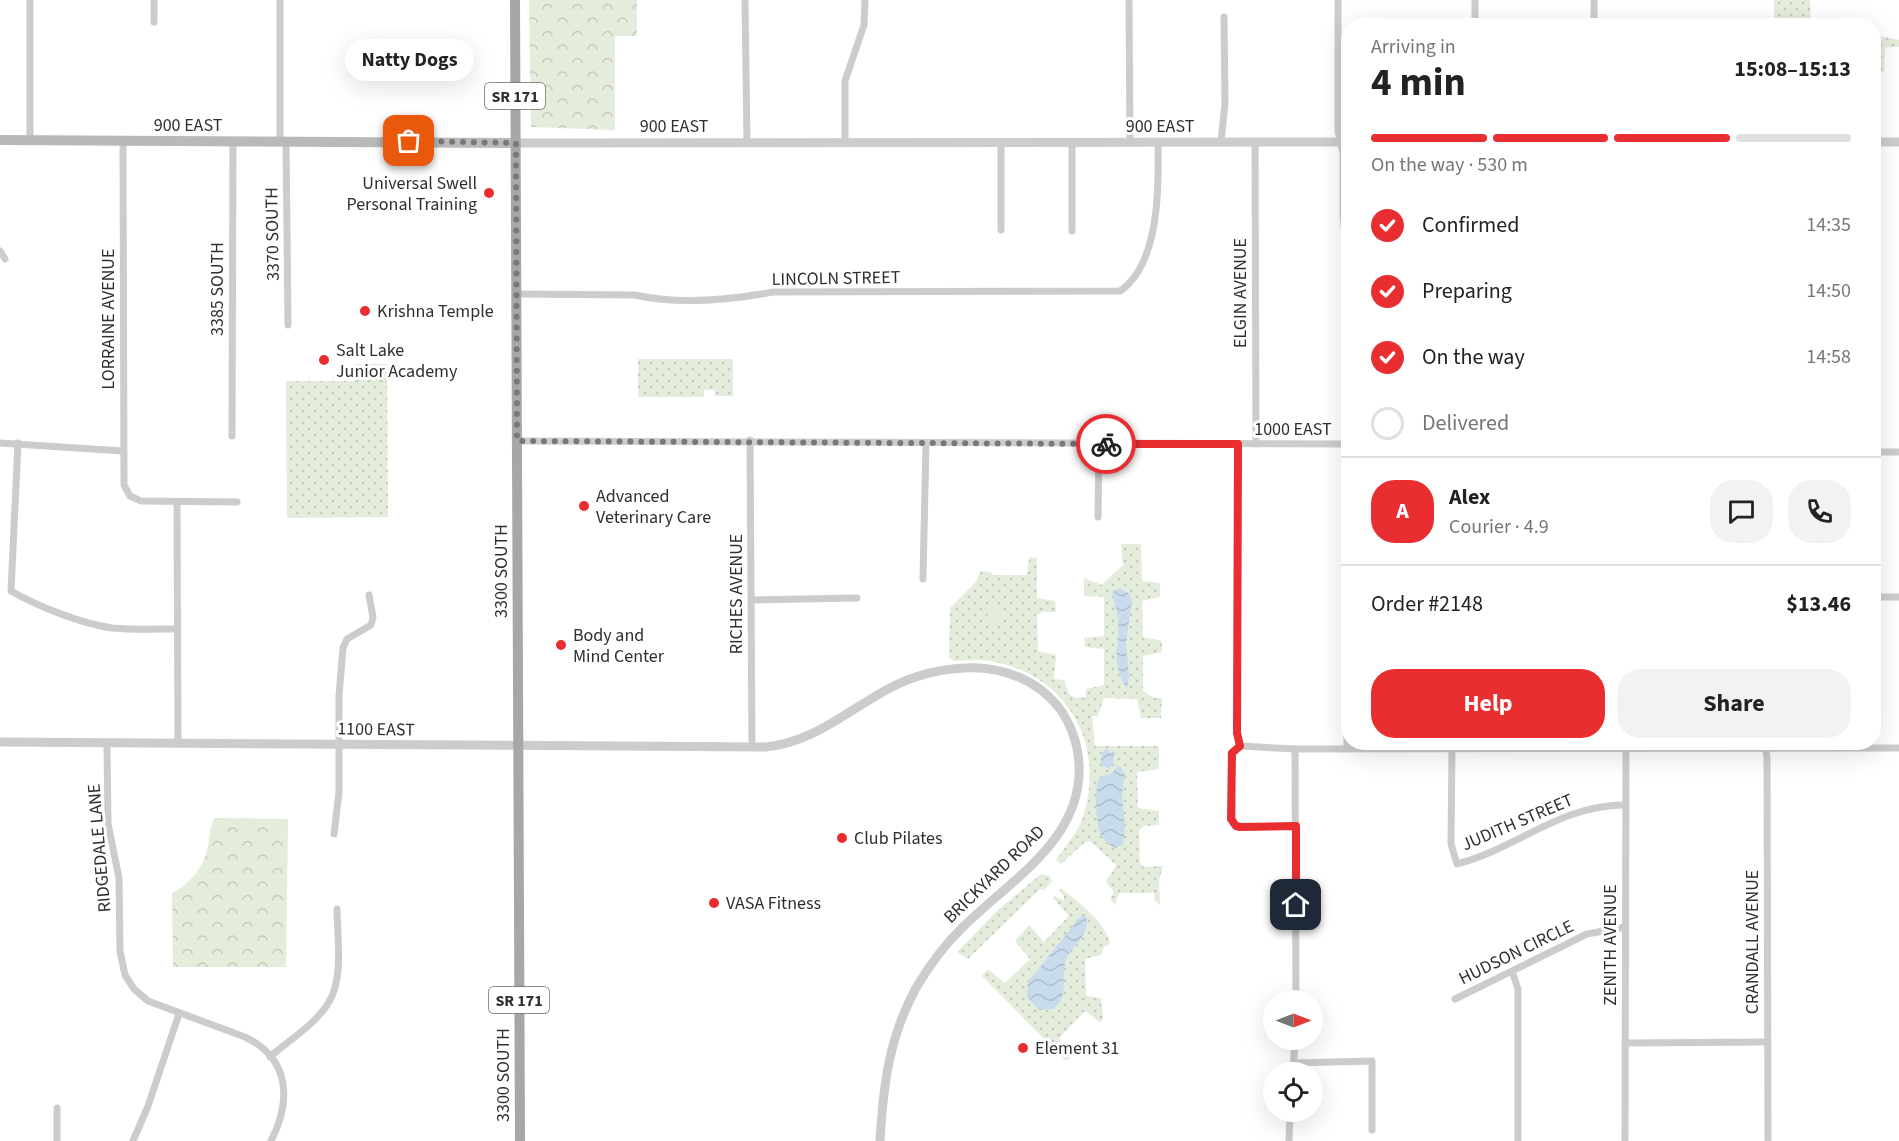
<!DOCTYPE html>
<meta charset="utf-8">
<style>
body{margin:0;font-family:"Source Sans 3",sans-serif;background:#f2f2f2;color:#222;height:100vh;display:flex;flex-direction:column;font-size:22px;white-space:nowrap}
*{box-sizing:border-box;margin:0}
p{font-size:20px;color:#767676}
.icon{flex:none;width:33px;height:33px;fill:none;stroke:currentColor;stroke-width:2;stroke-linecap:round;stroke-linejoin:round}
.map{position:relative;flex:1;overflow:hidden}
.drawer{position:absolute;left:1341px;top:18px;width:540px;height:732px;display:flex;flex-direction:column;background:#fff;border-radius:24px;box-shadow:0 6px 24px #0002}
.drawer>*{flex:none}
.needle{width:39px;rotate:90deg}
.tools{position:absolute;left:1263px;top:990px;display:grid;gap:12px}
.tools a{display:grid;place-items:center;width:60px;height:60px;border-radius:50%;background:#fff;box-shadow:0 6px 24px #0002;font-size:30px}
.pin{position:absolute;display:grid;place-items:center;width:51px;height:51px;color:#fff;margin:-26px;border-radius:12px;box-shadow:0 3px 9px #0006}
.courier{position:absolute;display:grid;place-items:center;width:60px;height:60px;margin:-30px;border:4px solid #e92e31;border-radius:50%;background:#fff;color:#222;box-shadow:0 2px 8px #0007}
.bubble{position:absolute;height:42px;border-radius:21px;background:#fff;box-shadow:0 6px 24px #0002;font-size:20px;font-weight:700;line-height:42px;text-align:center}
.head em{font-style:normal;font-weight:700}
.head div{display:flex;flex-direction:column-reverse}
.head{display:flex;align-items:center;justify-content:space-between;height:102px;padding:0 30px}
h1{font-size:39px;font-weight:700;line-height:45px}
.bar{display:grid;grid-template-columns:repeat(4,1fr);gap:9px 6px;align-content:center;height:72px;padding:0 30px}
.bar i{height:8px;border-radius:4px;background:#e0e0e0}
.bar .on{background:#e92e31}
.bar p{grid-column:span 4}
.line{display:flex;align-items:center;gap:15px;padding:0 30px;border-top:2px solid #e0e0e0}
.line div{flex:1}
.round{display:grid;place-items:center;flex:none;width:63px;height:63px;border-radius:24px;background:#f2f2f2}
ol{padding:0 30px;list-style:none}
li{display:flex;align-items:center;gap:18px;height:66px}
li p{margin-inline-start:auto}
li .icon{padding:6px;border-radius:50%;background:#e92e31;color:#fff;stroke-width:4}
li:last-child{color:#767676}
li i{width:33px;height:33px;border:3px solid #e0e0e0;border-radius:50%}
.action{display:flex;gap:12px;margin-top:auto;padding:12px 30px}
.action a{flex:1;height:69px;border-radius:24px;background:#e92e31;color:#fff;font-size:24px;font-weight:700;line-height:69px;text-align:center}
.action a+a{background:#f2f2f2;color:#222}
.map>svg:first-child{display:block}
</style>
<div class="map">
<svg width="1899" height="1141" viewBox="0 0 1899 1141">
<defs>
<pattern id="grass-dots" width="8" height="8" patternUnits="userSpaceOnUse" patternTransform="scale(1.5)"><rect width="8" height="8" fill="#e4ecdc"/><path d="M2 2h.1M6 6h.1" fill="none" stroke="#c4cbbd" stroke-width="1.8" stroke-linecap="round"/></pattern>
<pattern id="park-crowns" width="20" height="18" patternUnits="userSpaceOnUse" patternTransform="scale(1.5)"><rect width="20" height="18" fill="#e4ecdc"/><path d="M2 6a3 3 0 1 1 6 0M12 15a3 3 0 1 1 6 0" fill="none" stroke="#c4cbbd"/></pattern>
<pattern id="water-waves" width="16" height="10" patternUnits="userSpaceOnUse" patternTransform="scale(1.5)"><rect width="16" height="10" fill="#c8dced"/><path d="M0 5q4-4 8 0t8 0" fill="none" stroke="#acbdcc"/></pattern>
</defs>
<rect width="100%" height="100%" fill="#fff"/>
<g fill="url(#grass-dots)">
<path d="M1774 0H1810L1811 25H1774Z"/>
<path d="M1874 35 1899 40V47H1885L1884 72H1874Z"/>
<path d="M638 359H733V396H715V390H704V397H638Z"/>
<path d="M354 364H387L388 517 287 518 286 381H354Z"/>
<path d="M1121 544H1141L1142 581 1160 583V597L1142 601 1143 637 1162 641V652L1143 656V691L1154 698H1162L1161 718H1141L1137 699 1104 698 1098 716H1092L1095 746H1159V769L1137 772 1138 808 1159 811V825L1144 826 1139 830 1140 864 1144 867 1163 866 1159 880 1160 905 1155 901 1154 893H1119L1115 905 1110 899 1114 892 1106 882 1116 865 1090 841 1084 843 1061 864 1056 860C1065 847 1078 832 1083 817 1106 746 1069 677 995 662 982 659 967 660 954 661L949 657 950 608 975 583 981 571 991 572 993 575H1027L1029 557 1037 558V598L1055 601 1056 612H1043L1037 615 1038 651 1056 655 1054 679 1064 680 1069 694 1075 698 1086 697V689L1104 685V649L1085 647 1084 638 1104 636V597L1084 596V578L1102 585 1123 565Z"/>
<path d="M1041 874 1050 876 1052 881 1044 890 1040 889 968 959 957 952 997 911Z"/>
<path d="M1061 888C1078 903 1106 921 1110 944L1104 947 1101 955 1085 959 1086 996 1101 998 1103 1019 1100 1022 1085 1011 1059 1038 1071 1056 1066 1061 982 976 988 969 1005 983 1030 959 1015 941 1029 925 1044 942 1069 916 1053 898 1055 896 1064 901V896L1059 890Z"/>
</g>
<g fill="url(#park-crowns)">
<path d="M529 0H637V36H615V130L531 127Z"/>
<path d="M986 608H1000V625H987Z"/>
<path d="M214 818 288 819 286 967H173L172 893C189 885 205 866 208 846 210 835 210 828 214 818Z"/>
</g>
<g fill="url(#water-waves)">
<path d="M1120 588 1130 594 1132 601 1126 643 1129 676 1127 688C1110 667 1120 643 1118 619 1118 610 1113 601 1112 592Z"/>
<path d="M1106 749 1114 754 1113 765 1108 769 1101 764V754Z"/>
<path d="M1117 766H1120L1125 774 1122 794 1125 829 1123 844 1116 848C1109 845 1105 842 1101 835 1096 825 1093 786 1100 777L1112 773Z"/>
<path d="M1085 915C1093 931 1075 943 1068 956 1058 973 1072 997 1053 1009L1039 1010 1027 997 1028 982 1079 918Z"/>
</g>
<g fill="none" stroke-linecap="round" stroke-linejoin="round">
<g stroke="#ccc" stroke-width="7">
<path d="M154 0V22"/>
<path d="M745 0 747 142"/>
<path d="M1129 0 1130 142"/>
<path d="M1338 0V131L1343 153V215L1348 265"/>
<path d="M1475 0V26"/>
<path d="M1594 26V0"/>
<path d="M30 140V0"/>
<path d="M123 141 124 485 130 496 141 501 237 502"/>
<path d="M280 141V0"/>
<path d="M286 141 288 325"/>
<path d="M845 142V81L864 25 865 0"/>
<path d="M1001 142V230"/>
<path d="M1072 142V231"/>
<path d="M1221 142 1225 103 1224 17"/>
<path d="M1255 142 1256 444"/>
<path d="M0 251 5 259"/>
<path d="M516 294 635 295C679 305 730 300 773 292L1120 291C1160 264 1159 185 1158 142"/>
<path d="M232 436 233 141"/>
<path d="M750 440 752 747"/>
<path d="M517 441 1348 444"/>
<path d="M0 443 123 451"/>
<path d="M18 443 11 591C37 606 82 624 112 628 133 630 156 629 177 629"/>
<path d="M1238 444 1237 733 1240 746"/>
<path d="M1346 444 1347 749"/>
<path d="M1874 452H1899"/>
<path d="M177 502 178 744"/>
<path d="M1098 517 1099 444"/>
<path d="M923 579 926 443"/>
<path d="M1874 597H1899"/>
<path d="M752 600 857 598"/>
<path d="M1765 742 1767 758 1768 1141"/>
<path d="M107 745 108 824 119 878 120 951 125 975 134 989 148 1001 245 1037C291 1059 291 1102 271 1141"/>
<path d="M1240 746 1295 749 1899 748"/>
<path d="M1240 746 1231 753 1233 824 1240 827 1296 826"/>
<path d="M1452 748 1451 844 1457 864C1518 848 1559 805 1625 805"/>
<path d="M1295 749 1296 1000"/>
<path d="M334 834 339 792V695L343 648 347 639 371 625 373 617 369 595"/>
<path d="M1512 971 1518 989V1141"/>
<path d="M1455 999 1587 934 1625 927"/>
<path d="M1625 1043 1768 1042"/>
<path d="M270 1057C289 1040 316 1024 329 1002 344 977 337 937 337 909"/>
<path d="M1294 1063 1372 1061V1130"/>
<path d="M1293 1072 1295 1040"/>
<path d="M57 1108V1141"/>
<path d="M133 1141 148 1106 179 1014"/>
<path d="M1289 1141 1290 1112"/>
<path d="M1625 1141 1626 748"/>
</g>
<g stroke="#ccc" stroke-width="9">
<path d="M1874 142H1899"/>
<path d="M516 143 1348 142"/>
<path d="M0 742 765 747C813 743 848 710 890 688 913 676 939 669 964 668 1001 666 1037 679 1060 709 1071 725 1078 745 1079 764 1083 840 1010 880 963 927 944 945 929 966 916 988 889 1037 883 1087 880 1141"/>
</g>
<path stroke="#b9b9b9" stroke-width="10" d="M0 140 516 143"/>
<path stroke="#a7a7a7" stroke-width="10" d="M515 0 520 1141"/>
</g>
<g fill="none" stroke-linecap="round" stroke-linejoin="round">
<path stroke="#787878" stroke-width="6" stroke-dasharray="0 10.8" d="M409 141 516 143 517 441 1106 444"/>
<path stroke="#e92e31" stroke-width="8" d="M1106 444H1238L1237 733 1240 746 1232 753 1231 819 1236 826 1240 827 1296 826V905"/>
</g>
<g fill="#e92e31" stroke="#fff" stroke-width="2">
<circle cx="489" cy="193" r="6"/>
<circle cx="365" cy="311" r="6"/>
<circle cx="324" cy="360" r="6"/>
<circle cx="584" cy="506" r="6"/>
<circle cx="561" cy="645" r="6"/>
<circle cx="842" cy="838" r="6"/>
<circle cx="714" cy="903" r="6"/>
<circle cx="1023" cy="1048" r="6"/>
</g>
<g text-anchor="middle" stroke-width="6" stroke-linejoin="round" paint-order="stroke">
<g fill="#fff" stroke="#6d6d6d" stroke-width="1.5">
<rect x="485" y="83" width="60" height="26" rx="4.5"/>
<rect x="489" y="987" width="60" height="26" rx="4.5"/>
</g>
<g font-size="16" font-weight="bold" fill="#2f2f2f">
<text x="515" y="102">SR 171</text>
<text x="519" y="1006">SR 171</text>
</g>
<g font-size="18" fill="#2f2f2f" stroke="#fff">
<text x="188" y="131">900 EAST</text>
<text x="674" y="132">900 EAST</text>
<text x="1160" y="132">900 EAST</text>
<text transform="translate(272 234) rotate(-91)" y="6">3370 SOUTH</text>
<text transform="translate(836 278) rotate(-1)" y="6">LINCOLN STREET</text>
<text transform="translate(217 289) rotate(-90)" y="6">3385 SOUTH</text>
<text transform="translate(1240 293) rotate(-90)" y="6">ELGIN AVENUE</text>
<text transform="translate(108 319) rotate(-90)" y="6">LORRAINE AVENUE</text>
<text x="1293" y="435">1000 EAST</text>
<text transform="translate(501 571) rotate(-90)" y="6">3300 SOUTH</text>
<text transform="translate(736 594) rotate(-90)" y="6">RICHES AVENUE</text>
<text transform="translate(376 729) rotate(1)" y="6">1100 EAST</text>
<text transform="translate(1517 822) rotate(-23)" y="6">JUDITH STREET</text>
<text transform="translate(99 848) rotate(-95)" y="6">RIDGEDALE LANE</text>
<text transform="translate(994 874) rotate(-44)" y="6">BRICKYARD ROAD</text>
<text transform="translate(1752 942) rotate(-90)" y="6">CRANDALL AVENUE</text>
<text transform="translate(1610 945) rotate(-90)" y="6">ZENITH AVENUE</text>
<text transform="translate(1516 952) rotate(-26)" y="6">HUDSON CIRCLE</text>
<text transform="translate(503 1075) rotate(-90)" y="6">3300 SOUTH</text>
</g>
<g font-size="18" fill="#2f2f2f" stroke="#fff" text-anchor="start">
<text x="477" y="189" text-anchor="end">Universal Swell<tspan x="477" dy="21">Personal Training</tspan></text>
<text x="377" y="317">Krishna Temple</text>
<text x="336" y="356">Salt Lake<tspan x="336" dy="21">Junior Academy</tspan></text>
<text x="596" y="502">Advanced<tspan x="596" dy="21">Veterinary Care</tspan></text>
<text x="573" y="641">Body and<tspan x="573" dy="21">Mind Center</tspan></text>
<text x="854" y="844">Club Pilates</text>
<text x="726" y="909">VASA Fitness</text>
<text x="1035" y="1054">Element 31</text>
</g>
</g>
</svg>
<div class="tools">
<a><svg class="needle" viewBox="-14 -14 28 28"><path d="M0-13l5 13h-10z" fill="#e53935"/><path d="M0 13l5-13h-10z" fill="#767676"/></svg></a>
<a><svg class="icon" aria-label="locate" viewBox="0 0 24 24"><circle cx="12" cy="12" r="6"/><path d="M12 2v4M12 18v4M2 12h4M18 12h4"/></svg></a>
</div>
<div class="pin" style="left:409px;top:141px;background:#ea580c"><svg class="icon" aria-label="bag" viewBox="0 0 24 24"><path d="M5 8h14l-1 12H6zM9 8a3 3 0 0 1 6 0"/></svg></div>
<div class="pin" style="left:1296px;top:905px;background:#1f2937"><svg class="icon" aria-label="home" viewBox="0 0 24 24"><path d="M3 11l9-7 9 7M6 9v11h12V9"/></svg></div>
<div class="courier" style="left:1106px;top:444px"><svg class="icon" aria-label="bike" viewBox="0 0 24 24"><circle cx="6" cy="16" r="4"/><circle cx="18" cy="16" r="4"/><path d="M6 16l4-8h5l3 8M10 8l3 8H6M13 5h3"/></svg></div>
<div class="bubble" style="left:345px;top:39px;width:129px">Natty Dogs</div>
<section class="drawer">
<div class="head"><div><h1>4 min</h1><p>Arriving in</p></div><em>15:08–15:13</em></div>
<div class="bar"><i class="on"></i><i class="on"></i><i class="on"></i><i></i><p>On the way · 530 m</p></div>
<ol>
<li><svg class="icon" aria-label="check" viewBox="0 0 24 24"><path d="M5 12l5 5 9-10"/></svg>Confirmed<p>14:35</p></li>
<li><svg class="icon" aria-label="check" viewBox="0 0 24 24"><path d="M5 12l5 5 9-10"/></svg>Preparing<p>14:50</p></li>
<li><svg class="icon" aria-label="check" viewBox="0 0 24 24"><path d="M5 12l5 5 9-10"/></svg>On the way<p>14:58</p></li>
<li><i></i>Delivered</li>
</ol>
<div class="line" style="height:108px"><b class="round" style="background:#e92e31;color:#fff">A</b><div><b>Alex</b><p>Courier · 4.9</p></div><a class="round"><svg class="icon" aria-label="chat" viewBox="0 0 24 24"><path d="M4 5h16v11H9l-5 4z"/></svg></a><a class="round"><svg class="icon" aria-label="phone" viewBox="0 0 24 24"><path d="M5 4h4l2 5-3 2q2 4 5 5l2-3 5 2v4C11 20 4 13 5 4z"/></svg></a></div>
<div class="line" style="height:78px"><div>Order #2148</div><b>$13.46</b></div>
<div class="action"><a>Help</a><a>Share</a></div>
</section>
</div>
